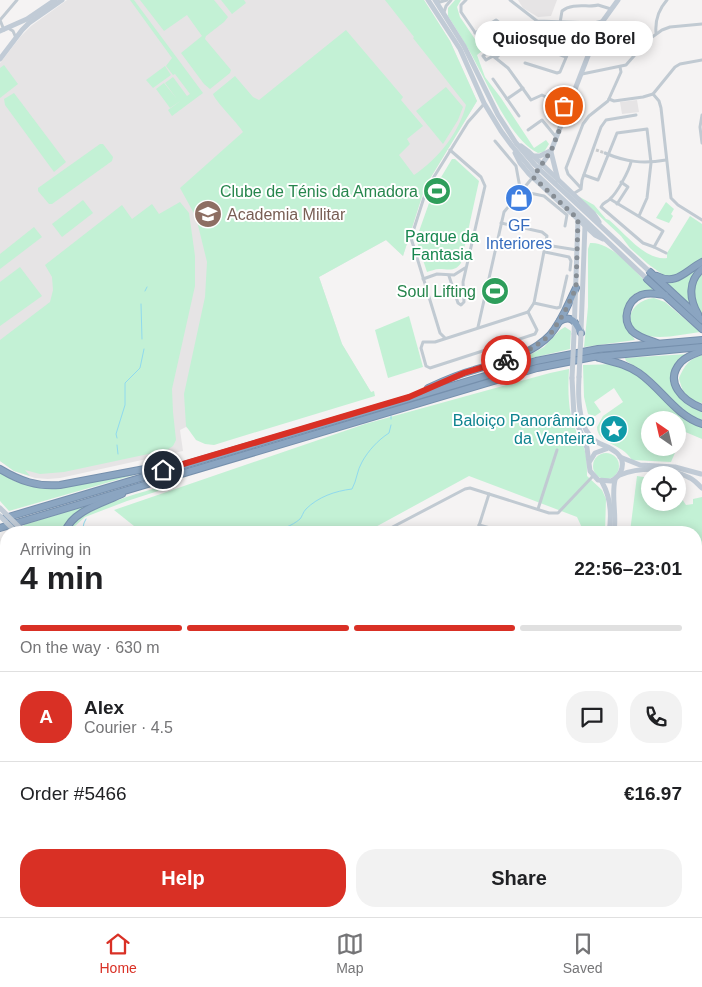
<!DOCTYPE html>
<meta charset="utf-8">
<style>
body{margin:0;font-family:Helvetica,sans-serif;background:#f2f2f2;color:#202124;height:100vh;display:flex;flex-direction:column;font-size:19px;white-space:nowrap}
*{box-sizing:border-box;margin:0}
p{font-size:16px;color:#757577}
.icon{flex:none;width:28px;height:28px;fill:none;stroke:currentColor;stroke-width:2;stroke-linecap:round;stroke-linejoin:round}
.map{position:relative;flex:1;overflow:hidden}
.drawer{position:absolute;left:0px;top:526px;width:702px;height:391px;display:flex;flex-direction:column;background:#fff;border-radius:20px 20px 0 0;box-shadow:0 2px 12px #0003}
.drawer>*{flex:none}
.needle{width:32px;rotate:326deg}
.fabs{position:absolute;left:641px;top:411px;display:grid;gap:10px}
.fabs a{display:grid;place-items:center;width:45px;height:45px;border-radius:50%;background:#fff;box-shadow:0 2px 12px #0003;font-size:25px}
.pin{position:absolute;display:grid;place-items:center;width:42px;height:42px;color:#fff;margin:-21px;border:2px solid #fff;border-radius:50%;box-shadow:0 1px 5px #0007}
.courier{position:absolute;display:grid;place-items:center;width:50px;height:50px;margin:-25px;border:4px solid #d93025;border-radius:50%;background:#fff;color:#222;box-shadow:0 1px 6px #0007}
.bubble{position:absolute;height:35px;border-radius:18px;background:#fff;box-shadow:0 2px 12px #0003;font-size:16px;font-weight:700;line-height:35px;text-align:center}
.overview em{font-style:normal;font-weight:700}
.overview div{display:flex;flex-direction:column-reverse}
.overview{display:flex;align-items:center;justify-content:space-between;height:85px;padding:0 20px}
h1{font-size:32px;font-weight:700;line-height:38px}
.bar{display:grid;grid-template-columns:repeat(4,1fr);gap:8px 5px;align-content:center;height:60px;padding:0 20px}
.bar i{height:6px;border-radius:4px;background:#e0e0e0}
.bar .current{background:#d93025}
.bar p{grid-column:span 4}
.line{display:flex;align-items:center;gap:12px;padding:0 20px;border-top:1px solid #e0e0e0}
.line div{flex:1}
.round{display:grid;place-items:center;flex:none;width:52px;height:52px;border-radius:20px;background:#f2f2f2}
.primary-button{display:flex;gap:10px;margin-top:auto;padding:10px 20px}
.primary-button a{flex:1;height:58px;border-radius:20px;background:#d93025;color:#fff;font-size:20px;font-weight:700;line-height:58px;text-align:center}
.primary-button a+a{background:#f2f2f2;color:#202124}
.dock{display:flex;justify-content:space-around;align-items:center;height:70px;border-top:1px solid #e0e0e0;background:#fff;font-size:14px;color:#757577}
.dock a{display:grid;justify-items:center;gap:2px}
.dock .current{color:#d93025}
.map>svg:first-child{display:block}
</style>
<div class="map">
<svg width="702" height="917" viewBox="0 0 702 917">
<rect width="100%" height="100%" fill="#f5f3f3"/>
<g fill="#e6e4e5">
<path d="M67 0H424L450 41 477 101 425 187 403 256 386 240 319 277 342 344 371 392 193 432 186 427 180 430 183 451 60 478 48 479 35 478 14 471 0 461V63L21 36 31 26Z"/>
<path d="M518 0H557L551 16 538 17 523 8Z"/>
<path d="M637 100 639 112 622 114 620 102Z"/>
</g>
<path fill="#fce8e6" d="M122 911H289L283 917H126Z"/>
<g fill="#c3f1d5">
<path d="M130 0H134L203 93 172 116 168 110 182 100 170 108 156 89 164 83 177 99 165 83 173 77 187 96 190 94 175 74 173 75 166 66 172 58Z"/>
<path d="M140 0H214L228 17 224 22 206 36 205 39 231 70 230 73 210 89 204 84 181 53 202 36 187 15 164 31Z"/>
<path d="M221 0H244L246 3 232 14Z"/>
<path d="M385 0H424L450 41 477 101 425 187 403 256 386 240 319 277 342 344 371 392 374 391 375 396 230 440 214 445 205 444 196 440 186 426 184 394 205 297 207 262 196 217 180 188 243 132C237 122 215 101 213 94L235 76 253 97 259 100 346 30 403 97 401 100 423 126 407 139 410 144 399 155 414 175C438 159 459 133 466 105L413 38 414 37Z"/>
<path d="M455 0H461L457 7 460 17 481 48 482 51 477 55 485 77 501 98 534 148 546 140 549 144 544 152 538 153C513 142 492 93 479 69 470 51 459 33 448 16V8Z"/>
<path d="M4 65 18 84 0 98V68Z"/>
<path d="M165 66 171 75 153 88 146 80Z"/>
<path d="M446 87 463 107 458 120 443 144 416 111Z"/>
<path d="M14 93 66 162 54 172 5 105 4 99Z"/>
<path d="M100 144H103L113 157 112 161 52 204H49L38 191V188Z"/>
<path d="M452 159H455L479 181 461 263C455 272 449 269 439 269 435 269 431 271 427 272L417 242V237L434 189Z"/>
<path d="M578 196 594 205 606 219 609 220C625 233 645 261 667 258V253L690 216 702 224V259L677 274 666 277 648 264 630 248 621 236Z"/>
<path d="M83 200 93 213 62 237 52 224Z"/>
<path d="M180 202 189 213 195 256V286L172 389 173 412 176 440 173 446 167 450 64 472 40 474 25 470 30 476 14 471 0 461V340L50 302 53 290 52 277 45 265 122 205 132 219 152 204 159 214Z"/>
<path d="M666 202 674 209 671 214 673 216 669 223 656 218Z"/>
<path d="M34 227 42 237 0 269V254Z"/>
<path d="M590 243C612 241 636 273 652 288L653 291C647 291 641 291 636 293 626 299 621 315 626 326 628 331 632 335 635 340L584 347 588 307V249Z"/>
<path d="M20 267 42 296 0 326V282Z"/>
<path d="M695 271 696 272 688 286 689 305 667 283 685 277Z"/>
<path d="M702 274V314C693 302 690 285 702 274Z"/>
<path d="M654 298 665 302 700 332C684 334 665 339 649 336 621 331 626 301 654 298Z"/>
<path d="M409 316 423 367 388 378 375 330Z"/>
<path d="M565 327 571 331 570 349 519 361 544 347 560 330Z"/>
<path d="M688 354 672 374C679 396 680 401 702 410V420C677 412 667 392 649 376 642 370 634 366 626 361L625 358Z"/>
<path d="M702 355V403C687 400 682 392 679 378 684 366 689 359 702 355Z"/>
<path d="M617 364C623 367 629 369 635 373 660 389 673 417 702 427V439L683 431 678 446V420H650V448H677L671 462 632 460C622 443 597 444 597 427L603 416 623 402 614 388 594 402 601 412 595 416 588 414 584 397 583 365Z"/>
<path d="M569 369C568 385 568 401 571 416 573 427 579 435 583 445 587 455 587 465 587 476L602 490 606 499 605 532H584L577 517 469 476 370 530 369 532H131L133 530 134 526 114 510 365 424 550 373Z"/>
<circle cx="606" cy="466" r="13"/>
<path d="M0 472 14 481 29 485 47 488 134 473V475L9 511 0 501Z"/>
<path d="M637 476 650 478V502H678V493L686 505 693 504V499L702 497V917H504L507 911H696V532H630Z"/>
<path d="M171 484 177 485 127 501 85 517 75 526 73 532H68C76 508 147 491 171 484Z"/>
<path d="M89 505 63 532H31L23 525Z"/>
<path d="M0 555 6 556V911H122L126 917H0Z"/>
<path d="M267 911H487L484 917H266L269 914Z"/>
</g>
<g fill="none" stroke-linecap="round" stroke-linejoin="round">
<g stroke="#90daee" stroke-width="1">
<path d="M145 291 147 287"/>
<path d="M141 304 142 339"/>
<path d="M391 416V419"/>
<path d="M117 438 116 434 125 405V383L140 368 144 349"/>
<path d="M117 445 118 454"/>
<path d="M82 532 84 523 86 519"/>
<path d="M271 532C280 530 292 526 300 519 302 517 303 512 306 509 318 497 335 491 352 489 357 480 357 470 362 462 368 451 378 440 389 433L391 425"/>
<path d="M0 599 6 595"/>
<path d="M0 687 6 683"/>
<path d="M0 744 6 742"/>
<path d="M0 774 6 772"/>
<path d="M0 805 6 803"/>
<path d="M0 837 6 835"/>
<path d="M0 866 6 864"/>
<path d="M120 911 123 917"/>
<path d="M51 917 64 911"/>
</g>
<path stroke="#caccce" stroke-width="3" stroke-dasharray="3 1.5" stroke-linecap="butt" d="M596 150 605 153"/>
<g stroke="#7690ad" stroke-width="8">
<g id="highway">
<path d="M650 272 702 320"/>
<path d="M657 276C676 286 685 271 702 262"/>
<path d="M647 279 702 329"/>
<path d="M698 314C689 299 688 281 702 269"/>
<path d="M560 321C572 314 576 323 581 333"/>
<path d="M657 343C649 340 638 337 632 331 621 319 628 300 641 295 649 292 657 294 665 295"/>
<path d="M702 351C694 354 687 356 681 362 663 382 683 401 702 408"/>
<path d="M599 358C614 362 626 364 639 373 662 389 675 415 702 424"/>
<path d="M428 388C443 381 459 374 474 370 501 361 530 356 550 335 562 321 568 304 576 288"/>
<path d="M0 469C20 481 37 487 60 485L150 468 166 466"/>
<path d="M5 518 536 361 598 349 702 340"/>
<path d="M0 528 537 368 593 357 702 347"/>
<path d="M65 532C72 511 103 503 122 494"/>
<path d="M0 551 6 552"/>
</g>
</g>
<g stroke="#c1cad2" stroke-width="3">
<path d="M436 0 440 2 447 0"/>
<path d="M466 0 461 5V12L483 44 513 47 537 21"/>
<path d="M510 0 537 21 594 23 602 21"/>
<path d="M444 12 446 6 451 0"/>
<path d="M551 22 552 40 554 43 595 36"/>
<path d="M560 23 562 11C573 2 589 8 598 5L611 9"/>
<path d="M8 28 13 31 16 38"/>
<path d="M4 30 0 20 17 0"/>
<path d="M475 33 496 20 511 32 521 38"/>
<path d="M656 33C655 21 658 10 667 0"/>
<path d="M540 47 566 57"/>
<path d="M493 56 486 60 483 56 488 52 508 68 531 100 542 95 568 108"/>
<path d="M496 58 508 46"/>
<path d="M525 63 557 73 560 72 568 53 573 48 590 47"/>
<path d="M582 74 626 65 648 40 662 30 670 27 702 24"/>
<path d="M493 79 519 116"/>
<path d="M653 94 659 101 661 108 671 198 678 205 702 220"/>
<path d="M507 99 523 88"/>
<path d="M609 99 614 101 643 97 653 94 675 67 680 64 702 60"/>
<path d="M702 115 700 127 702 143"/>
<path d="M528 130 542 120 556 137"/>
<path d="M495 141 516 166 520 188 525 192 544 196 567 215 565 226"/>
<path d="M605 153C626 162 643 164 666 160"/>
<path d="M584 175 598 180 617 133 647 129 651 163 647 198 639 216"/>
<path d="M580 187 568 174 566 168 583 124 589 116 608 101 621 72 620 67"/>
<path d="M573 194 581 189 582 180 601 127 606 120 636 115"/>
<path d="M610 199 663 231 654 247 643 243 601 207C603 202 606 203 610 199 617 193 629 171 631 162"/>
<path d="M617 204 628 187 621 182"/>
<path d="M501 223 542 232 547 236 534 303 528 312"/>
<path d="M546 245 577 250"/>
<path d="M654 247 666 253"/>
<path d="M545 252 569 257 571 261 570 270"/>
<path d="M449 276 458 303 461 305 464 302 463 282 485 186 481 177 450 150"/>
<path d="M423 279 437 274 454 275 465 268"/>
<path d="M534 303 557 308 560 307 567 276"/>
<path d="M528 312 537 330 535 334 430 368 426 366 421 348 423 342H435Z"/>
<path d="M478 327 504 212 533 177"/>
<path d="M445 338 440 333 411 238 427 188 468 122 484 104"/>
<path d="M538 509 557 450"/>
<path d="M479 525 505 532"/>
<path d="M383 532 465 489 470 488 549 513H558L593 476"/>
<path d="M477 532 489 494"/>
<path d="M696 696 702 693"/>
<path d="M696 718 702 733"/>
<path d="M698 826 702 831"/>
<path d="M696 827 702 822"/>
<path d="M619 911 623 917"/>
<path d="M591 917 594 911"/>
</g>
<g stroke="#c1cbd6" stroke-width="5">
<path d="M428 0 460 49 484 103 501 131 512 146 532 170 647 279"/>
<path d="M435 0 464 46 498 115 516 143 535 165 650 272"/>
<path d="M0 31 27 19 55 0"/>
<path d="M0 59 22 30 29 23 62 0"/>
<path d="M521 146 529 152 593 213 599 222"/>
<path d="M551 152 558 180"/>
<path d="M515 153 520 163 529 174 595 235 603 239"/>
<path d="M533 156H540L550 151"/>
<path d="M533 177 551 151 600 25 618 0"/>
<path d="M581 331 585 225"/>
<path d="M574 334 578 219"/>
<path d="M572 378 574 416 587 448 590 471 598 480 611 481C622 476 627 462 617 453 606 443 596 447 586 430 578 415 578 394 579 377"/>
<path d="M620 457 640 465 675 467 701 474"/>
<path d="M590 461 595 453 606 449"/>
<path d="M620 475C640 467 670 467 690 478 695 480 698 485 702 488"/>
<path d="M602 482C611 498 612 514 609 532"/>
<path d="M614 532C617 515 611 497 615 480"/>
<path d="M488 917 491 911"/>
<path d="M493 917 497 911"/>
</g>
<use href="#highway" stroke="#8ba5c1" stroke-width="6"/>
<g stroke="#c1cbd6" stroke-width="5">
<path d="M579 377 581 333"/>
<path d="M572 378 574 334"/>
<path d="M0 508 24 532"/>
<path d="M0 516 16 532"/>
</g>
</g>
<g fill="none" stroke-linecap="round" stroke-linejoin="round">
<path stroke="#868d94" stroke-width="5" stroke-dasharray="0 9" d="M506 360 522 354 543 341 552 332 564 313 576 288 578 219 533 177 551 151 568 108 564 106"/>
<path stroke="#d93025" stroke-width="6" d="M163 470 409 397 464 373 506 360"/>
</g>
<defs>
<g id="stadium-disc" transform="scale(1.4375)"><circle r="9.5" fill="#2e9e5b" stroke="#fff"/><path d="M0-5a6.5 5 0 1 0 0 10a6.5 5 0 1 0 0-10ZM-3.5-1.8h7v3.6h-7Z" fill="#fff"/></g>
<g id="shop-disc" transform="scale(1.4375)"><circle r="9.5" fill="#3f7fe0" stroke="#fff"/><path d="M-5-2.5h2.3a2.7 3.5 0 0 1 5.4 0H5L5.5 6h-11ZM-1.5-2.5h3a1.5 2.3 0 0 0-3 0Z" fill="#fff"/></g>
<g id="university-disc" transform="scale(1.4375)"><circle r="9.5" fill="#8d6e63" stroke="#fff"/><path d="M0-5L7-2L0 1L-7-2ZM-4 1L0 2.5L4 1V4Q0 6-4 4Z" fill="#fff"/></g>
<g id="sight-disc" transform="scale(1.4375)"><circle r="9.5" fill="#0f9aa8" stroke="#fff"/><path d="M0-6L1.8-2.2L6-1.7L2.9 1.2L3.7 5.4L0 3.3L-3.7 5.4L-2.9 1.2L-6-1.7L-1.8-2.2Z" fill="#fff"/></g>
</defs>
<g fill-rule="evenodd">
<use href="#stadium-disc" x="437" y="191"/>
<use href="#shop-disc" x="519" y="198"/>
<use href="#university-disc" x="208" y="214"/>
<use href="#stadium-disc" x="495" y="291"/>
<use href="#sight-disc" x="614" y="429"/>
</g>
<g text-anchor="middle" stroke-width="4" stroke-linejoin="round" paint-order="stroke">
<g font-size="16" fill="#27864d" stroke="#fff" text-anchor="end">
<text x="418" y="197">Clube de Ténis da Amadora</text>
<text x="476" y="297">Soul Lifting</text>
</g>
<g font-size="16" fill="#785e54" stroke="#fff" text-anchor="start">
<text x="227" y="220">Academia Militar</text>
</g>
<g font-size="16" fill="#366cbe" stroke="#fff">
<text x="519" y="231">GF<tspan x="519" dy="18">Interiores</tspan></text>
</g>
<g font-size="16" fill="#17864f" stroke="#fff">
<text x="442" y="242">Parque da<tspan x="442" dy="18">Fantasia</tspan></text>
</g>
<g font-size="16" fill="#0d838f" stroke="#fff" text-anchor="end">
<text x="595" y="426">Baloiço Panorâmico<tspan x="595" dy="18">da Venteira</tspan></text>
</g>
</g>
</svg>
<div class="fabs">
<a><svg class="needle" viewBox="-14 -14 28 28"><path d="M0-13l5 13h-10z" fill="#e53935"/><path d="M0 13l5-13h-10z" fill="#757577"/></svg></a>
<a><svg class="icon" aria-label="locate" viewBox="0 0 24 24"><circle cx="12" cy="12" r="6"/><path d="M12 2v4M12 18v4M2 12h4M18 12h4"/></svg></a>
</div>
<div class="pin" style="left:564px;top:106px;background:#ea580c"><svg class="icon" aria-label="bag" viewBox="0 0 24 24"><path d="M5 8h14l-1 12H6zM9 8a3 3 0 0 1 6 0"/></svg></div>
<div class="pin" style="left:163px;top:470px;background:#1f2937"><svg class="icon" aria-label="home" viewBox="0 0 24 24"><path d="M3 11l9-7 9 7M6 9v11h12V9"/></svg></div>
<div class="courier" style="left:506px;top:360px"><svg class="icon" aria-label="bike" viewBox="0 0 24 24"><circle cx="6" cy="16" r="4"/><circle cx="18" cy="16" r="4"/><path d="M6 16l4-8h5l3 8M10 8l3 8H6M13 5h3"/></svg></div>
<div class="bubble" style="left:475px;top:21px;width:178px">Quiosque do Borel</div>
<section class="drawer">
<div class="overview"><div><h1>4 min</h1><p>Arriving in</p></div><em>22:56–23:01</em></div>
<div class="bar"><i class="current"></i><i class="current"></i><i class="current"></i><i></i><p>On the way · 630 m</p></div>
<div class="line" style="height:90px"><b class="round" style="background:#d93025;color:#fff">A</b><div><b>Alex</b><p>Courier · 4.5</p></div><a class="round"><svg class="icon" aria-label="chat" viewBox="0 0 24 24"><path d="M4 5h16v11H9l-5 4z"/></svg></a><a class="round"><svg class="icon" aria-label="phone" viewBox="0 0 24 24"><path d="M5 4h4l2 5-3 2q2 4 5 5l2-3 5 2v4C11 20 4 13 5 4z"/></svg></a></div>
<div class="line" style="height:65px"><div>Order #5466</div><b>€16.97</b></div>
<div class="primary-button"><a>Help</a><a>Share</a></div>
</section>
</div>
<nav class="dock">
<a class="current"><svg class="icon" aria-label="home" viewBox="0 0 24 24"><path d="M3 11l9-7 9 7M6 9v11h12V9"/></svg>Home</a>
<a><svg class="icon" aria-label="map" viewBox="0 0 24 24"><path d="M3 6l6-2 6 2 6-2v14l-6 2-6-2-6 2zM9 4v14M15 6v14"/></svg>Map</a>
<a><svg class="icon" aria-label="saved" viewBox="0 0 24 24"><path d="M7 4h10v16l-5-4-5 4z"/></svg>Saved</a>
</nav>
